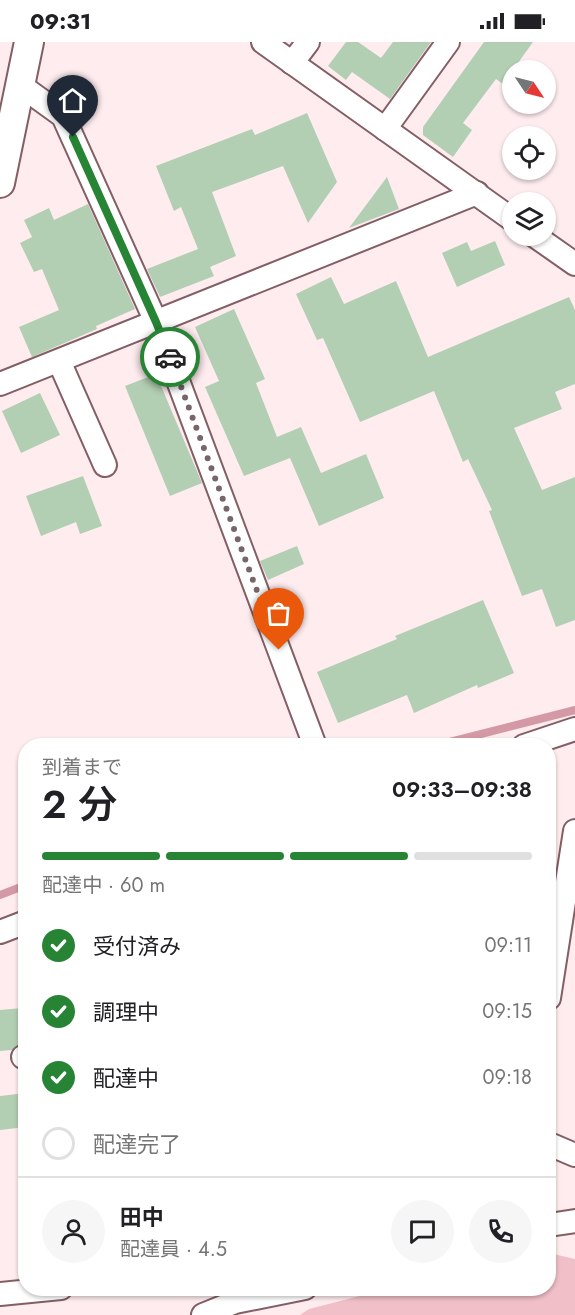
<!DOCTYPE html>
<html lang="ja">
<meta charset="utf-8">
<style>
body{margin:0;font-family:Jost,"Noto Sans JP",sans-serif;background:#f6f6f6;color:#202124;height:100vh;display:flex;flex-direction:column;font-size:22px;white-space:nowrap}
*{box-sizing:border-box;margin:0}
p{font-size:20px;color:#757577}
.icon{flex:none;width:33px;height:33px;fill:none;stroke:currentColor;stroke-width:2;stroke-linecap:round;stroke-linejoin:round}
.map{position:relative;flex:1;overflow:hidden}
.details{position:absolute;left:18px;top:696px;width:538px;height:558px;display:flex;flex-direction:column;background:#fff;border-radius:24px;box-shadow:0 2px 4px #0004}
.details>*{flex:none}
.needle{width:39px;rotate:125deg}
.controls{position:absolute;left:502px;top:18px;display:grid;gap:12px}
.controls a{display:grid;place-items:center;width:54px;height:54px;border-radius:50%;background:#fff;box-shadow:0 2px 4px #0004;font-size:30px}
.pin{position:absolute;display:grid;place-items:center;width:51px;height:51px;color:#fff;margin:-62px -26px;border-radius:50% 50% 50% 0;rotate:-45deg;box-shadow:0 0 6px #0007}
.pin .icon{rotate:45deg}
.courier{position:absolute;display:grid;place-items:center;width:60px;height:60px;margin:-30px;border:4px solid #278435;border-radius:50%;background:#fff;color:#222;box-shadow:0 2px 8px #0007}
.summary em{font-style:normal;font-weight:600}
.summary div{display:flex;flex-direction:column-reverse}
.summary{display:flex;align-items:center;justify-content:space-between;height:102px;padding:0 24px}
h1{font-size:39px;font-weight:600;line-height:45px}
.bar{display:grid;grid-template-columns:repeat(4,1fr);gap:9px 6px;align-content:center;height:72px;padding:0 24px}
.bar i{height:8px;border-radius:4px;background:#e0e0e0}
.bar .current{background:#278435}
.bar p{grid-column:span 4}
.line{display:flex;align-items:center;gap:15px;padding:0 24px;border-top:2px solid #e0e0e0}
.line div{flex:1}
.round{display:grid;place-items:center;flex:none;width:63px;height:63px;border-radius:32px;background:#f6f6f6}
ol{padding:0 24px;list-style:none}
li{display:flex;align-items:center;gap:18px;height:66px}
li p{margin-inline-start:auto}
li .icon{padding:6px;border-radius:50%;background:#278435;color:#fff;stroke-width:4}
li:last-child{color:#757577}
li i{width:33px;height:33px;border:3px solid #e0e0e0;border-radius:50%}
.status{display:flex;justify-content:space-between;align-items:center;height:42px;padding:0 30px;background:#fff;direction:ltr}
.status svg{height:16px;fill:currentColor}
.map>svg:first-child{display:block}
</style>
<div class="status"><b>09:31</b><svg viewBox="0 0 49 12"><path d="M0 12V9h3v3zM5 12V6h3v6zM10 12V3h3v9zM15 12V0h3v12zM26 1h20v11H26zM47 4h2v5h-2z"/></svg></div>
<div class="map">
<svg width="575" height="1273" viewBox="0 0 575 1273">
<rect width="100%" height="100%" fill="#feecef"/>
<path fill="#f1bfc8" d="M549 1211 575 1217V1273H300L309 1267 387 1247 549 1246Z"/>
<g fill="none" stroke-linecap="round" stroke-linejoin="round">
<g stroke="#d39aa5" stroke-width="8">
<path d="M434 704 575 668"/>
<path d="M0 853 26 843"/>
</g>
</g>
<g fill="#b3cfb3">
<path d="M346 0H358L381 16 393 0H431L390 57 352 30 346 38 328 24Z"/>
<path d="M484 0H533L503 42 496 37 463 81 472 88 453 115 423 93V85Z"/>
<path d="M307 71 337 140 308 181 283 124 212 150 236 214 210 225 214 234 160 255 147 227 198 207 181 165 174 169 156 124 252 87 255 93Z"/>
<path d="M387 135 399 167 349 186Z"/>
<path d="M88 162 135 267 96 284 97 287 32 315 19 285 59 268 42 227 34 230 20 201 32 195 24 178 49 166 54 178Z"/>
<path d="M495 199 505 223 457 245 442 211 467 200 471 209Z"/>
<path d="M331 235 344 262 396 239 428 315 569 255 575 268V342L555 350 562 367 514 386 542 448 575 435V578L556 585 542 547 522 554 489 469 492 468 468 417 463 420 434 349 360 380 323 296 317 298 296 252Z"/>
<path d="M234 267 265 337 256 341 277 395 301 385 321 431 366 412 384 456 319 484 290 416 244 434 205 345 219 339 195 285Z"/>
<path d="M156 332 202 441 170 454 125 344Z"/>
<path d="M40 351 60 393 21 411 2 369Z"/>
<path d="M83 434 102 484 80 492 76 480 41 494 26 454Z"/>
<path d="M297 504 304 522 268 538 260 519Z"/>
<path d="M483 558 514 631 478 646 477 643 414 671 407 653 338 681 317 630 397 597 395 594Z"/>
<path d="M22 966 25 1001 12 1008 0 1009V968Z"/>
<path d="M26 1051V1085L0 1088V1054Z"/>
</g>
<g fill="none" stroke-linecap="round" stroke-linejoin="round">
<g stroke="#835e65" stroke-width="26">
<g id="minor">
<path d="M263 0 513 178"/>
<path d="M292 21 308 0"/>
<path d="M20 43 63 74 156 280 315 704"/>
<path d="M385 87 448 0"/>
<path d="M535 194 575 222"/>
<path d="M59 319 105 423"/>
<path d="M0 342 477 151"/>
<path d="M524 704 575 687"/>
<path d="M0 890 26 880"/>
<path d="M549 956 575 789"/>
<path d="M23 1015 26 1014"/>
<path d="M549 1102 575 1113"/>
<path d="M549 1183 575 1179"/>
<path d="M0 1252 61 1246"/>
<path d="M203 1273 235 1260 305 1246"/>
</g>
</g>
<g stroke="#835e65" stroke-width="32">
<path id="tertiary" d="M0 141 29 0"/>
</g>
<use href="#minor" stroke="#fff" stroke-width="22"/>
<use href="#tertiary" stroke="#fff" stroke-width="28"/>
</g>
<g fill="none" stroke-linecap="round" stroke-linejoin="round">
<path stroke="#766669" stroke-width="6" stroke-dasharray="0 10.8" d="M170 315 279 608"/>
<path stroke="#278435" stroke-width="8" d="M73 95 156 280 170 315"/>
</g>
</svg>
<div class="controls">
<a><svg class="needle" viewBox="-14 -14 28 28"><path d="M0-13l5 13h-10z" fill="#e53935"/><path d="M0 13l5-13h-10z" fill="#757577"/></svg></a>
<a><svg class="icon" aria-label="locate" viewBox="0 0 24 24"><circle cx="12" cy="12" r="6"/><path d="M12 2v4M12 18v4M2 12h4M18 12h4"/></svg></a>
<a><svg class="icon" aria-label="layers" viewBox="0 0 24 24"><path d="M12 4l9 5-9 5-9-5zM3 14l9 5 9-5"/></svg></a>
</div>
<div class="pin" style="left:279px;top:608px;background:#ea580c"><svg class="icon" aria-label="bag" viewBox="0 0 24 24"><path d="M5 8h14l-1 12H6zM9 8a3 3 0 0 1 6 0"/></svg></div>
<div class="pin" style="left:73px;top:95px;background:#1f2937"><svg class="icon" aria-label="home" viewBox="0 0 24 24"><path d="M3 11l9-7 9 7M6 9v11h12V9"/></svg></div>
<div class="courier" style="left:170px;top:315px"><svg class="icon" aria-label="car" viewBox="0 0 24 24"><path d="M5 17H2v-5l4-1 3-4h7l3 4 3 1v5h-3M9 17h6M6 11h13"/><circle cx="7" cy="17" r="2"/><circle cx="17" cy="17" r="2"/></svg></div>
<section class="details">
<div class="summary"><div><h1>2 分</h1><p>到着まで</p></div><em>09:33–09:38</em></div>
<div class="bar"><i class="current"></i><i class="current"></i><i class="current"></i><i></i><p>配達中 · 60 m</p></div>
<ol>
<li><svg class="icon" aria-label="check" viewBox="0 0 24 24"><path d="M5 12l5 5 9-10"/></svg>受付済み<p>09:11</p></li>
<li><svg class="icon" aria-label="check" viewBox="0 0 24 24"><path d="M5 12l5 5 9-10"/></svg>調理中<p>09:15</p></li>
<li><svg class="icon" aria-label="check" viewBox="0 0 24 24"><path d="M5 12l5 5 9-10"/></svg>配達中<p>09:18</p></li>
<li><i></i>配達完了</li>
</ol>
<div class="line" style="height:108px"><a class="round"><svg class="icon" aria-label="person" viewBox="0 0 24 24"><circle cx="12" cy="8" r="4"/><path d="M4 21q1-7 8-7t8 7"/></svg></a><div><b>田中</b><p>配達員 · 4.5</p></div><a class="round"><svg class="icon" aria-label="chat" viewBox="0 0 24 24"><path d="M4 5h16v11H9l-5 4z"/></svg></a><a class="round"><svg class="icon" aria-label="phone" viewBox="0 0 24 24"><path d="M5 4h4l2 5-3 2q2 4 5 5l2-3 5 2v4C11 20 4 13 5 4z"/></svg></a></div>
</section>
</div>
